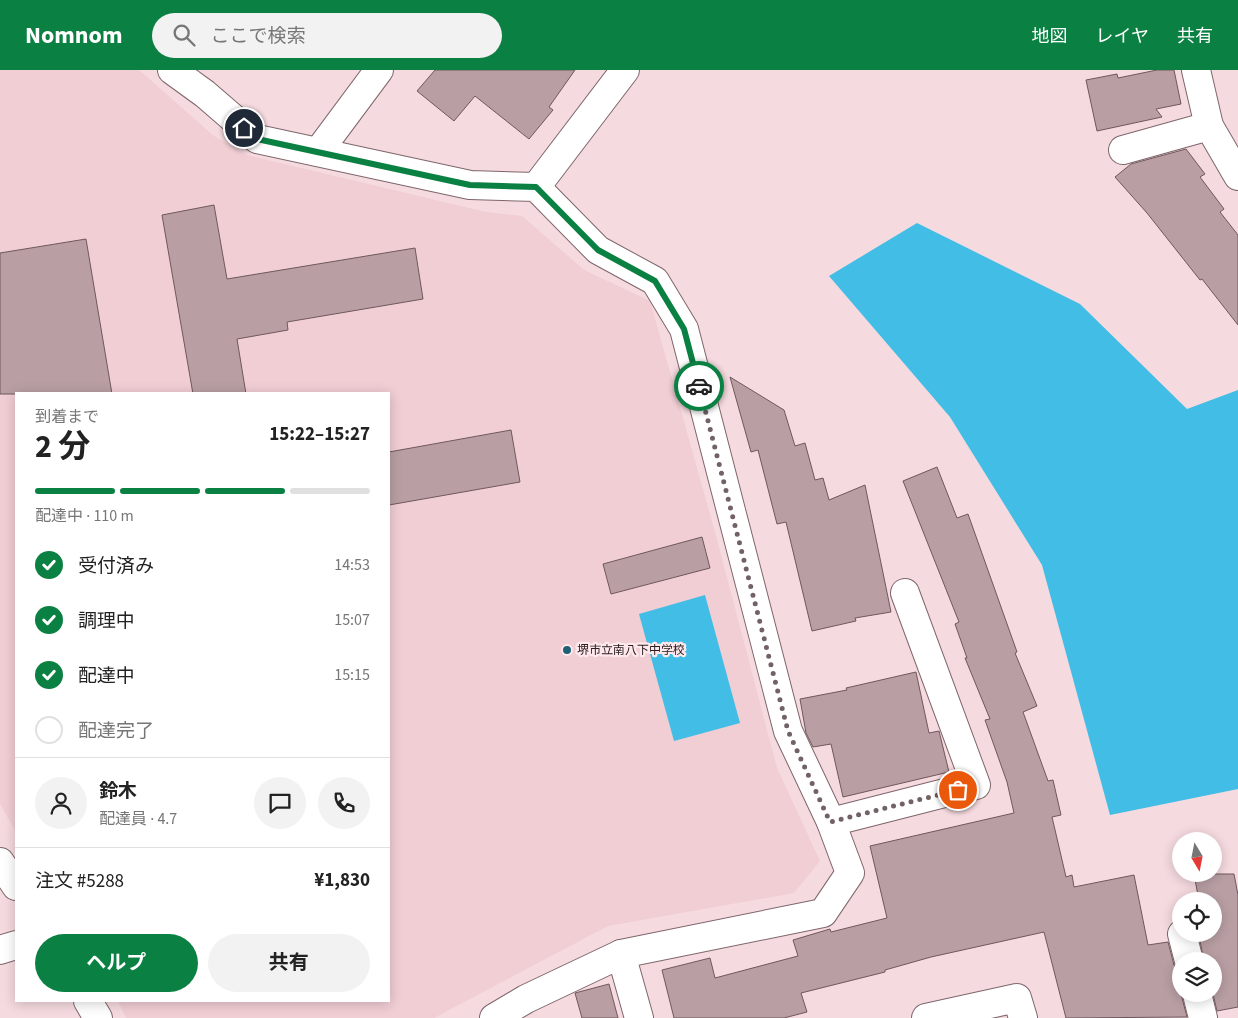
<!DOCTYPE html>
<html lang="ja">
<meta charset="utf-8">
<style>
body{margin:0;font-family:"Source Sans 3","Noto Sans JP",sans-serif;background:#f2f2f2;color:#222;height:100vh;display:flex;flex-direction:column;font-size:19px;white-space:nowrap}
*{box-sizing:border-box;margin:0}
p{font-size:16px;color:#767676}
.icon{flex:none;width:28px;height:28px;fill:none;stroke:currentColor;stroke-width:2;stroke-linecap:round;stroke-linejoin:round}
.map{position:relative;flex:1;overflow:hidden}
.sheet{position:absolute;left:15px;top:322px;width:375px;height:610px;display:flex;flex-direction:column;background:#fff;border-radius:0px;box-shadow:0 2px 12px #0003}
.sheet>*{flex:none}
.needle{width:32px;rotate:170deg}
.tools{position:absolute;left:1172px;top:762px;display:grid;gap:10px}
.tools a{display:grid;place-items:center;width:50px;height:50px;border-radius:50%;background:#fff;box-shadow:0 2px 12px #0003;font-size:25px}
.pin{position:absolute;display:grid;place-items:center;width:42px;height:42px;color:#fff;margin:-21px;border:2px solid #fff;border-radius:50%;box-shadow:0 1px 5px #0007}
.courier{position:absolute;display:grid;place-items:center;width:50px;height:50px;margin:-25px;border:4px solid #0b8043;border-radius:50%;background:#fff;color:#222;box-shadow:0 1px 6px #0007}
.overview em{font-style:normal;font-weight:700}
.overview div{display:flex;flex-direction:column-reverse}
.overview{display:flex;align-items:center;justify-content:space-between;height:85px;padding:0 20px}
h1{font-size:32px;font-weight:700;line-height:38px}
.bar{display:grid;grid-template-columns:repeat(4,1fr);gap:8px 5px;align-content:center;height:60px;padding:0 20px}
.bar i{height:6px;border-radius:4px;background:#e0e0e0}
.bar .current{background:#0b8043}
.bar p{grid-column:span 4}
.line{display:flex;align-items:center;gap:12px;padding:0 20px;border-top:1px solid #e0e0e0}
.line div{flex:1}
.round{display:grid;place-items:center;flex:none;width:52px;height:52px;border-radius:26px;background:#f2f2f2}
ol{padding:0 20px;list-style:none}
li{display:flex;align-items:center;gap:15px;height:55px}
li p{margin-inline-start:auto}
li .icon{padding:5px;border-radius:50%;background:#0b8043;color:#fff;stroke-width:4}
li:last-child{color:#767676}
li i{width:28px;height:28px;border:2px solid #e0e0e0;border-radius:50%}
.cta{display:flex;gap:10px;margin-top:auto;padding:10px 20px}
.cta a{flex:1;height:58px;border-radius:30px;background:#0b8043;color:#fff;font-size:20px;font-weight:700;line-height:58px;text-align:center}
.cta a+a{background:#f2f2f2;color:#222}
header{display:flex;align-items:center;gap:30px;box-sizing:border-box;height:70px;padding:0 25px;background:#0b8043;color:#fff}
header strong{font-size:24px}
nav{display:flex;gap:28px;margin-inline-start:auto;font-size:18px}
.search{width:350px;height:45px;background:#f2f2f2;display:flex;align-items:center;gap:12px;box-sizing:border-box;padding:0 18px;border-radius:28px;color:#767676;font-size:19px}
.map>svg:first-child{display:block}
</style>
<header>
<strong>Nomnom</strong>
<div class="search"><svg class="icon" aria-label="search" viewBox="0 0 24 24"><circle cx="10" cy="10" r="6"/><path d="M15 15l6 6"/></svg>ここで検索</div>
<nav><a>地図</a><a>レイヤ</a><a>共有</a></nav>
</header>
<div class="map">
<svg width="1238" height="948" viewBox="0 0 1238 948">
<rect width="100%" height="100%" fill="#f5dadf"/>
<path fill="#f1cdd4" d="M0 0H139L214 66 247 85 486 142 522 146 584 200 650 231 715 462 777 698 820 791 794 823 608 856 434 948H126L118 931H389V324H16V762L0 734Z"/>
<g fill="#41bde6">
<path d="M917 153 1080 234 1187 339 1238 320V719L1110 745 1042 495 950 347 829 206Z"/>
<path d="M705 525 740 653 674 671 639 544Z"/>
</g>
<g fill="#b99fa4" stroke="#6f585d">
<path d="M435 0H575L549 37 553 40 529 69 475 26 454 51 417 21Z"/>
<path d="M1157 0H1174L1181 34 1156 39 1162 47 1097 61 1086 10 1117 4 1118 8Z"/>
<path d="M1186 79 1205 104 1200 107 1224 139 1220 142 1238 165V255L1202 209 1200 210 1147 143 1115 107 1131 94Z"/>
<path d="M214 135 227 209 415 178 423 229 287 252 288 260 237 269 246 324H193L162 145Z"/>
<path d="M86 169 112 324H0V183Z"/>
<path d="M730 307 784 340 795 376 805 373 815 410 823 408 829 430 865 415 891 542 855 548 856 551 812 561 786 452 777 454 758 380 751 382Z"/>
<path d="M511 360 520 412 389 435V382Z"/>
<path d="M937 397 957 448 968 444 1017 582 1015 583 1037 636 1023 642 1048 711 1053 710 1061 745 1052 747 1066 807 1072 805 1074 817 1134 805 1148 875 1168 872 1174 895 1181 904V924L1187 947 1066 948 1044 862 931 887 885 900V902L801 923 807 942 784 948H674L662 900 710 888 715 908 798 886 793 870 830 859 831 862 887 848 870 776 1014 743 1007 712 985 650 990 649 965 588H967L955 554 959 552 903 411Z"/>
<path d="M702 467 710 498 611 524 603 494Z"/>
<path d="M916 602 929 663 939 661 949 702 843 727 831 674 813 677 806 663 800 629 847 620 846 618Z"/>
<path d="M1194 804H1234L1238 825V937L1217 941 1213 924 1214 891H1204L1199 866 1214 864V831H1199Z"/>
<path d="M609 914 618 948H582L575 923Z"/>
</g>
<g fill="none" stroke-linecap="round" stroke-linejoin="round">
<g stroke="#7e666b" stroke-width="30">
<g id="street">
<path d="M172 0 205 24 257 69 470 115 536 117 598 180 655 211 684 259 788 661 831 752 850 803 823 843 621 884 639 948"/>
<path d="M1196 0 1209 56 1238 106"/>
<path d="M1123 80 1209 56"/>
<path d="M318 82 379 0"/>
<path d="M536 117 625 0"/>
<path d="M831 752 976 715 905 523"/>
<path d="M0 792 16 816"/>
<path d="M1182 864 1189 891"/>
<path d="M0 880 16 875"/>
<path d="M1197 924 1203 948"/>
<path d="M88 931 98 948"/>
<path d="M494 948 526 929 621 884"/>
<path d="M926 948 1017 928 1023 948"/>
</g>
</g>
<use href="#street" stroke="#fff" stroke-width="28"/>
</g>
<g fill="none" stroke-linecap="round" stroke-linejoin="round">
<path stroke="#726265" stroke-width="5" stroke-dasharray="0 9" d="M699 316 788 661 830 752 958 720"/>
<path stroke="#0b8043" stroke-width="6" d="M244 58 257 69 470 115 536 117 598 180 655 211 684 259 699 316"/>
</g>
<circle fill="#206075" stroke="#ffe9ed" stroke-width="2" cx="567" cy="580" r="5"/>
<g text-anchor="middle" stroke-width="4.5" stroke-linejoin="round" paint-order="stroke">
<g font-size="12" fill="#2b2123" stroke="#ffe9ed" text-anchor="start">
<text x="577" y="584">堺市立南八下中学校</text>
</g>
</g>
</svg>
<div class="tools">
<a><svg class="needle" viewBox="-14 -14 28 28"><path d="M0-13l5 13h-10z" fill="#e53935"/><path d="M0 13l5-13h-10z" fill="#767676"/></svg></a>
<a><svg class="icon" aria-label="locate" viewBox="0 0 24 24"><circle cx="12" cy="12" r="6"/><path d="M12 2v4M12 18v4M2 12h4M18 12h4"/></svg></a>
<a><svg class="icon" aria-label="layers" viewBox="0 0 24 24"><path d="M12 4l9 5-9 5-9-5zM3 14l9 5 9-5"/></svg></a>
</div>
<div class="pin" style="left:958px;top:720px;background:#ea580c"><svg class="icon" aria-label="bag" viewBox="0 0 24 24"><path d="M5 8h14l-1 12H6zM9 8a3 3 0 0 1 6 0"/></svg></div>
<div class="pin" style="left:244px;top:58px;background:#1f2937"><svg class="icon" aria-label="home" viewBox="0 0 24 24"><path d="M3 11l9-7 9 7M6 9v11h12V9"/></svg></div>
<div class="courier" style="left:699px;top:316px"><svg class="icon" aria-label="car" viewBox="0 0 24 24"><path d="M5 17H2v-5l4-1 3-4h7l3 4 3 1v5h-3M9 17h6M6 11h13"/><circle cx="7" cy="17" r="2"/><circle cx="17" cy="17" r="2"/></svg></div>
<section class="sheet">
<div class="overview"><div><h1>2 分</h1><p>到着まで</p></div><em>15:22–15:27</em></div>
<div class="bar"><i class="current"></i><i class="current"></i><i class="current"></i><i></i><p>配達中 · 110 m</p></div>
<ol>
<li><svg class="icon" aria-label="check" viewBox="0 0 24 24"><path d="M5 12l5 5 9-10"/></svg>受付済み<p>14:53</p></li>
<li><svg class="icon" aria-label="check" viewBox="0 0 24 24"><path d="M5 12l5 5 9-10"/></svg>調理中<p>15:07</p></li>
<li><svg class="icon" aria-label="check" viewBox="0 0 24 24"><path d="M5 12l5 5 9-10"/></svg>配達中<p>15:15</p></li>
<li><i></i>配達完了</li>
</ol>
<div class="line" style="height:90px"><a class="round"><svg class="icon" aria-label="person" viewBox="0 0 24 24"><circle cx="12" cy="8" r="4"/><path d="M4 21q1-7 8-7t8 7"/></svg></a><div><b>鈴木</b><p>配達員 · 4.7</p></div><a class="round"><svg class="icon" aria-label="chat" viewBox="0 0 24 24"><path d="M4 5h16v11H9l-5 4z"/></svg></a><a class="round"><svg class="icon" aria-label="phone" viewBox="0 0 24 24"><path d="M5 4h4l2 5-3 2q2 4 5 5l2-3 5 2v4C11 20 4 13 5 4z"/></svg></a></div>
<div class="line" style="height:65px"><div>注文 #5288</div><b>¥1,830</b></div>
<div class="cta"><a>ヘルプ</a><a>共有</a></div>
</section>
</div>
